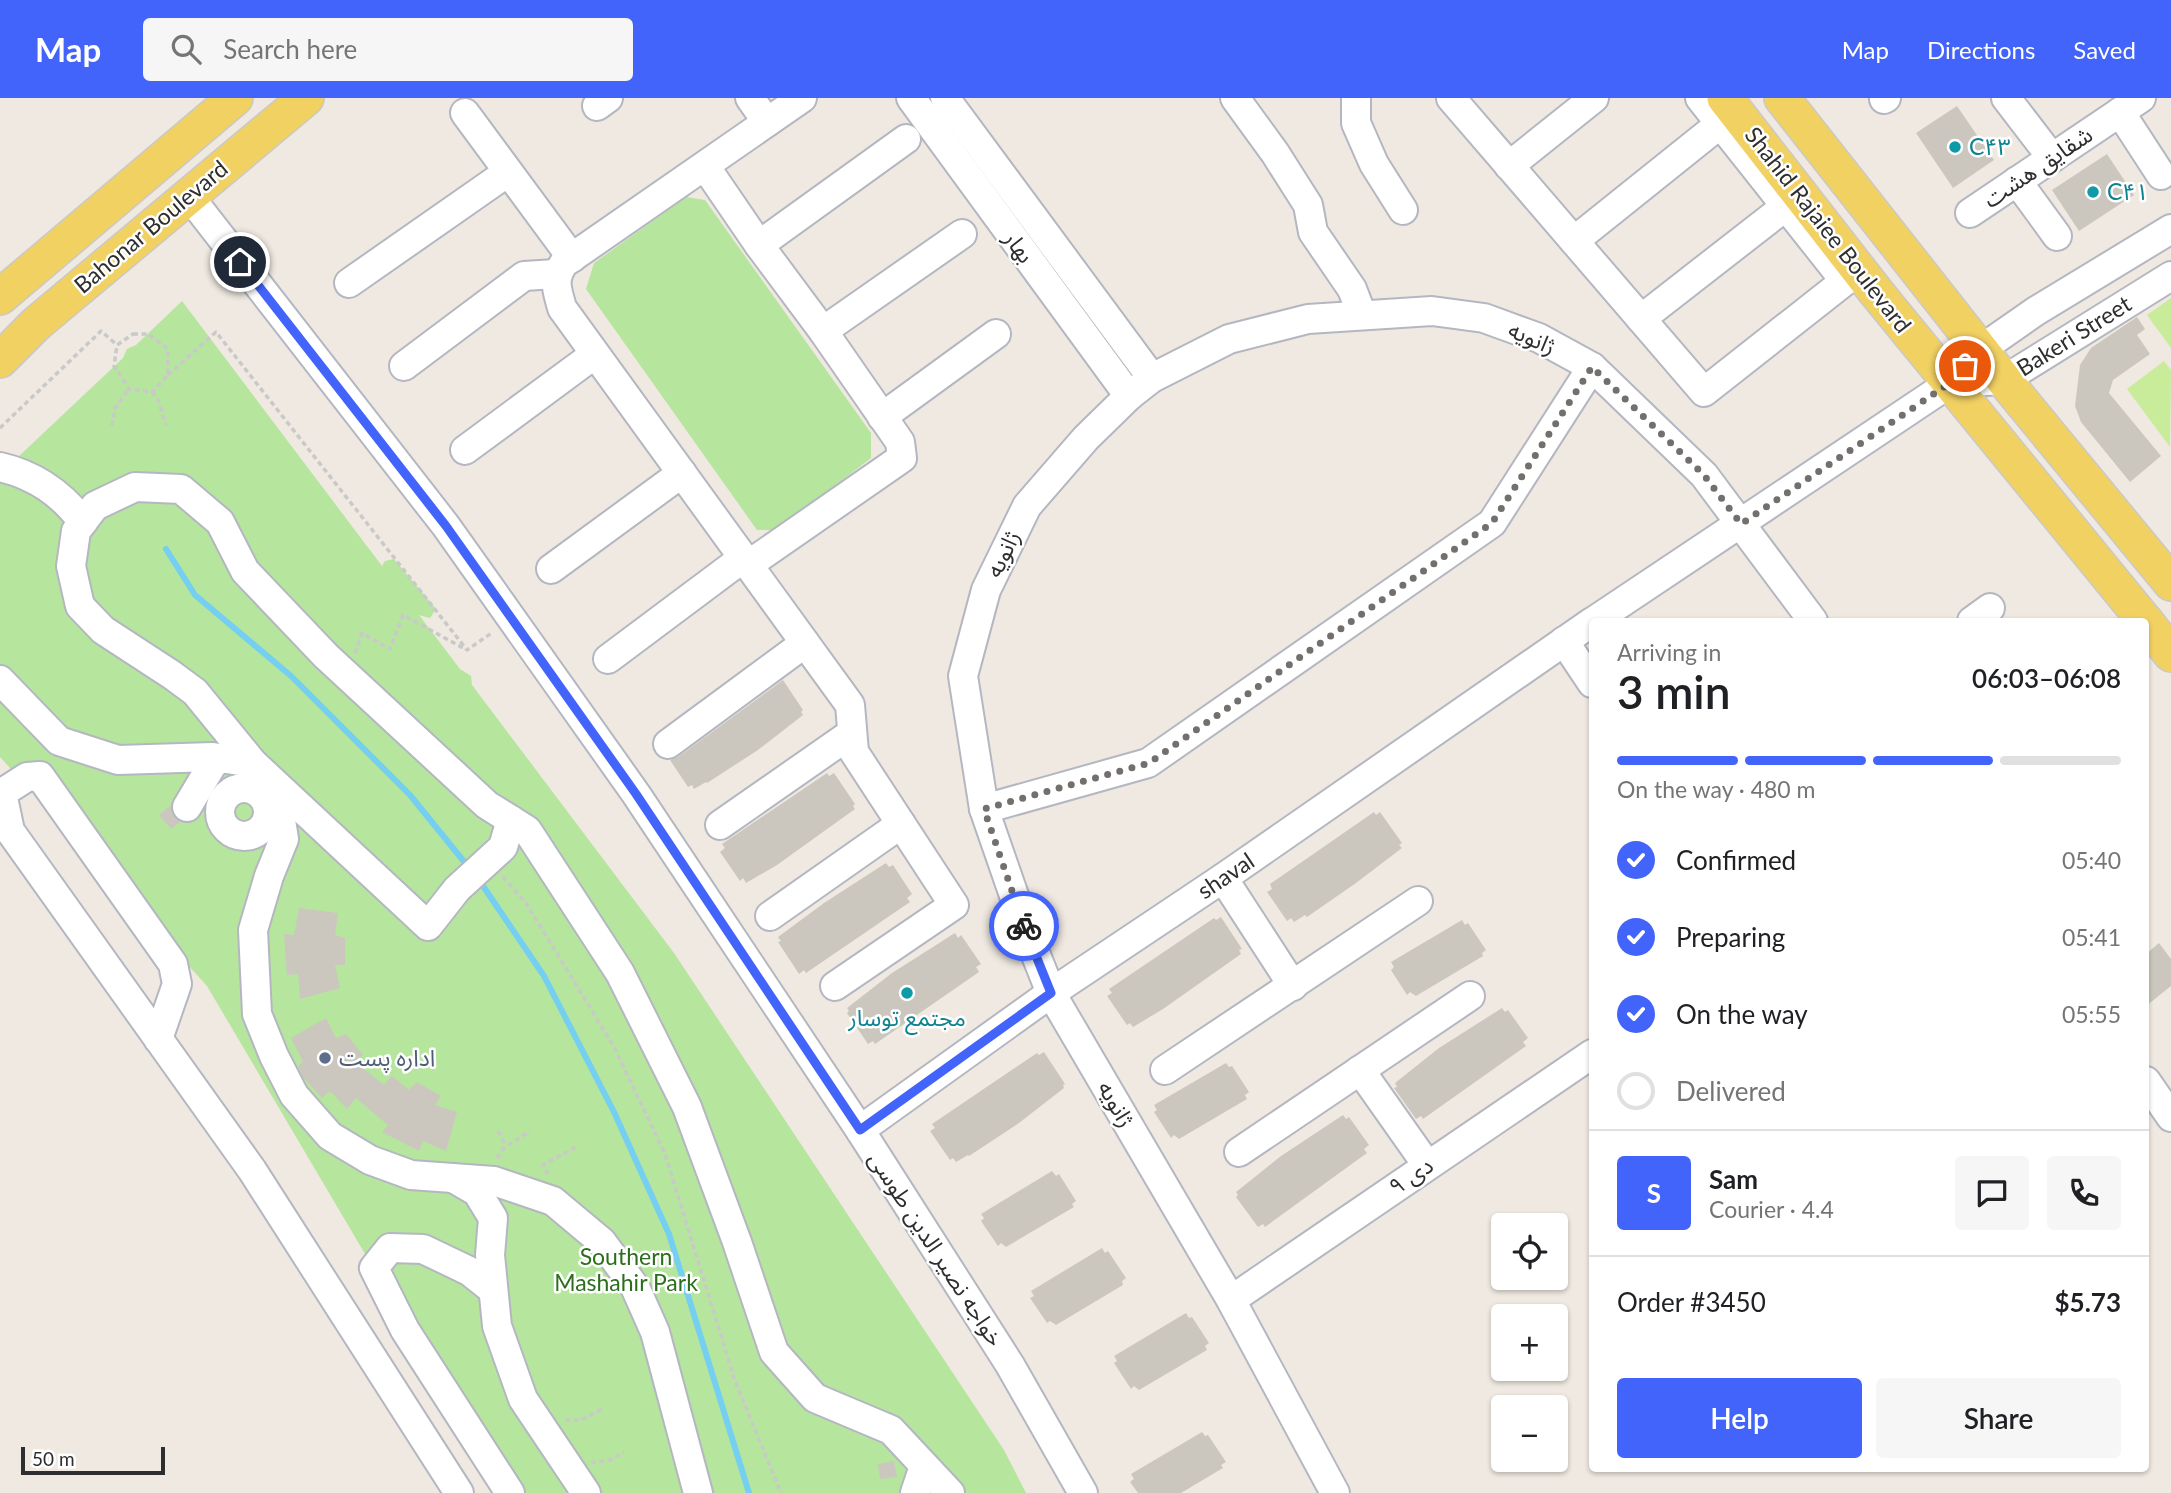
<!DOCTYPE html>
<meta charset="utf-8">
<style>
body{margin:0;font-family:Lato,"Noto Sans Arabic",sans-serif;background:#f6f6f6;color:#202124;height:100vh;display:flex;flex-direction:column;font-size:26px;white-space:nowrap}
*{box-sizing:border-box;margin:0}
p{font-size:23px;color:#757577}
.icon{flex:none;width:38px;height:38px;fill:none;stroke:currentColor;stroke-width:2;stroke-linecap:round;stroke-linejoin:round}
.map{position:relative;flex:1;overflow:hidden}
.panel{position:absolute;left:1589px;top:520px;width:560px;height:854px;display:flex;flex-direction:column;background:#fff;border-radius:7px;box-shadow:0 2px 5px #0004}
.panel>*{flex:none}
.tools{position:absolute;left:1491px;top:1115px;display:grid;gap:14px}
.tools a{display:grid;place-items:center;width:77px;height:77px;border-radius:7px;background:#fff;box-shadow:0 2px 5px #0004;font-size:35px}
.scale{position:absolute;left:21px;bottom:18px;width:144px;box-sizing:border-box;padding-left:7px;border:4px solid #2e2e2e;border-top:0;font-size:19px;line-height:24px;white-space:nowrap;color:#2e2e2e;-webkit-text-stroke:5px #fff;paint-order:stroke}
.pin{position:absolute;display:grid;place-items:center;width:60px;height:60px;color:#fff;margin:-30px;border:4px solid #fff;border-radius:50%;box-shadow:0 2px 7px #0007}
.courier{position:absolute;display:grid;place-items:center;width:70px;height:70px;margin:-35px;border:5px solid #4264fb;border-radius:50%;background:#fff;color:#222;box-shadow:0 2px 9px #0007}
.head em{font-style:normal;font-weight:600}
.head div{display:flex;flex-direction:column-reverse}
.head{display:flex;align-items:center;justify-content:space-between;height:119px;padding:0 28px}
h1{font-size:46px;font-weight:600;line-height:52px}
.bar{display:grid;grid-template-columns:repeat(4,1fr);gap:10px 7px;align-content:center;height:84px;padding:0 28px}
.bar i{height:9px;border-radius:5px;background:#e0e0e0}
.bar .active{background:#4264fb}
.bar p{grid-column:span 4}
.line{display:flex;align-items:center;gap:18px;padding:0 28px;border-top:2px solid #e0e0e0}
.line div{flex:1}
.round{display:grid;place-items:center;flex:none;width:74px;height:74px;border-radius:7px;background:#f6f6f6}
ol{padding:0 28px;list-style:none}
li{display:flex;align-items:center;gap:21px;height:77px}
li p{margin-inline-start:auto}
li .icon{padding:7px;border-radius:50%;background:#4264fb;color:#fff;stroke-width:4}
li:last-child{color:#757577}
li i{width:38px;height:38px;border:4px solid #e0e0e0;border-radius:50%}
.button{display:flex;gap:14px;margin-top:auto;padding:14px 28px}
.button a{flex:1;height:80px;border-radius:7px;background:#4264fb;color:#fff;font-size:28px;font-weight:600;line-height:80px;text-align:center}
.button a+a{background:#f6f6f6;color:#202124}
header{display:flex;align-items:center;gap:42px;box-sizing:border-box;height:98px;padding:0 35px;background:#4264fb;color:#fff}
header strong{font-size:33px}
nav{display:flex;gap:38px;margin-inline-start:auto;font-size:24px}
.search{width:490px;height:63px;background:#f6f6f6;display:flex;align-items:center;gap:18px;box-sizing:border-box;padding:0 24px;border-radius:7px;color:#757577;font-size:26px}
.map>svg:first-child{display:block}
</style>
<header>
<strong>Map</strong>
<div class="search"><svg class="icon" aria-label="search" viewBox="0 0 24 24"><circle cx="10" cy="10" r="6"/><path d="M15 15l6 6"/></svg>Search here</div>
<nav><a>Map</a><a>Directions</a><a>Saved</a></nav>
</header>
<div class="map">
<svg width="2171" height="1395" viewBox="0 0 2171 1395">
<rect width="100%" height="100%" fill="#efe9e1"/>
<g fill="#b6e59e">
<path d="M686 99 705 102 871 335V360L778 432H757L586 191 594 165Z"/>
<path d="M182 203 382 468 385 463 394 461 436 511 430 520 419 517 460 571 471 578 472 587 674 855 1004 1352 1026 1395H506L207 888 0 659V376L123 260 127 251 136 247Z"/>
</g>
<g fill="#c9ec9a">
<path d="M2171 200V250L2147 217Z"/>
<path d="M2164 263 2171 272 2170 349 2127 291Z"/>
</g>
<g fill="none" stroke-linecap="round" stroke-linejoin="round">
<g stroke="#75cff0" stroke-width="6">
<path d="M166 451 195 497 291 578 410 697 470 771"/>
<path d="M479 782 544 878 614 1014 669 1136 749 1395"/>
</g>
</g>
<g fill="#cbc7bf">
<path d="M1957 8 1994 62 1953 90 1916 35Z"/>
<path d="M2107 56 2134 97 2079 133 2052 92Z"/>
<path d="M2137 219 2145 231 2137 237 2150 256 2113 282 2109 295 2161 358 2130 384 2081 324 2075 308 2080 267 2091 250Z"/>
<path d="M783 582 803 612 801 614 803 617 758 652 707 685 706 684 694 691 692 687 688 689 670 662 678 659Z"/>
<path d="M827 675 829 678 834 675 855 706 853 708 855 711 777 767 746 785 743 780 740 783 720 754 725 750 722 746Z"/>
<path d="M171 707 172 716 180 724 171 731 159 717Z"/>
<path d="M1374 714 1376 717 1380 714 1402 745 1399 747 1402 750 1356 785 1307 819 1305 817 1294 824 1291 820 1287 823 1267 794 1272 791 1270 786Z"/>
<path d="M886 765 889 769 893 767 912 796 907 800 910 804 806 875 804 872 799 876 778 844 781 843 778 839 824 805Z"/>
<path d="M299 810 338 815 335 837 345 840V867H335L340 890 300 901 298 876 287 877 284 836 294 837Z"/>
<path d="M1221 819 1242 851 1239 852 1241 856 1163 911 1133 929 1130 925 1127 927 1107 898 1112 895 1109 891 1214 820 1216 822Z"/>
<path d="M1462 822 1465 827 1468 825 1486 852 1482 855 1483 858 1416 898 1410 894 1407 897 1391 872 1394 869 1391 864Z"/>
<path d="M955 835 958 840 961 837 981 866 976 869 979 874 875 946 873 943 868 946 847 915 849 913 847 910 892 875Z"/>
<path d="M2159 845 2171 861V888L2146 908V856Z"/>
<path d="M1502 910 1505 914 1508 912 1528 940 1523 944 1526 948 1423 1021 1421 1018 1416 1021 1394 990 1397 989 1395 985 1439 950Z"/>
<path d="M326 920 336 940 346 936 363 957 354 963 384 987 392 978 409 992 417 984 441 998 435 1007 457 1014 446 1053 423 1043 419 1053 382 1034 388 1027 356 1000 347 1011 330 993 322 1000 303 979 298 968 303 964 291 940Z"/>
<path d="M1044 954 1065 986 1063 987 1064 990 1019 1025 969 1058 968 1057 956 1064 953 1060 950 1062 930 1033 935 1030 932 1026 1037 955 1039 957Z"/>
<path d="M1226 965 1229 969 1232 968 1249 994 1245 997 1247 1001 1179 1041 1174 1037 1171 1040 1154 1014 1157 1012 1154 1007Z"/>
<path d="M1343 1017 1346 1021 1349 1019 1369 1047 1364 1051 1367 1055 1265 1129 1263 1126 1258 1129 1236 1099 1238 1097 1236 1094 1281 1058Z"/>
<path d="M1052 1073 1056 1078 1059 1076 1076 1103 1072 1106 1074 1109 1006 1149 1001 1145 998 1148 981 1123 984 1120 981 1116Z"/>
<path d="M1102 1150 1105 1155 1108 1153 1126 1180 1122 1183 1123 1187 1056 1227 1050 1223 1047 1225 1030 1200 1034 1198 1031 1193Z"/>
<path d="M1186 1215 1189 1220 1192 1219 1209 1245 1205 1248 1207 1252 1139 1292 1134 1288 1131 1291 1114 1265 1117 1263 1114 1258Z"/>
<path d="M1202 1334 1205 1338 1208 1337 1226 1364 1221 1367 1223 1370 1181 1395H1138L1130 1384 1134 1381 1131 1376Z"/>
<path d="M894 1363 897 1379 880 1381 878 1366Z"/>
</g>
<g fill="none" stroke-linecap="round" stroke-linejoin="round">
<g stroke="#b4b7c1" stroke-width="32">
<g id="minor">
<path d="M750 0 767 24"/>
<path d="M802 0 564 165C552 182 557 191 562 210L850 607 854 654 954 807 835 888"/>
<path d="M911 0 1129 298"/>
<path d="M945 0 1152 280"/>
<path d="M1235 0 1275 55 1308 107 1313 134 1352 191 1362 217"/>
<path d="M1356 0V25L1374 66 1403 112"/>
<path d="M1451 0 1704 294 1845 183 1700 0"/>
<path d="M2006 0 2052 60"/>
<path d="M1884 1 1886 0"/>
<path d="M597 8 608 0"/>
<path d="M2120 14 2161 77"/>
<path d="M465 15 572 160"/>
<path d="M705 68 759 147 823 233 900 344 902 360 748 467"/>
<path d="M1509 68 1594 0"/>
<path d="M2017 83 2057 138"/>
<path d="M189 98 446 428 636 696 860 1032 1010 1267 1083 1395"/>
<path d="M1970 115 2141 0"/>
<path d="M1574 143 1720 26"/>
<path d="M759 147 906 41"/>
<path d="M349 185 508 74"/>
<path d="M1641 221 1786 108"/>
<path d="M823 233 962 136"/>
<path d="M404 268 524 178 556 176"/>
<path d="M1950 285 2004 282 2171 178"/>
<path d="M882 319 996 236"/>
<path d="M465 352 595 256"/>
<path d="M0 369C35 377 61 395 83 424"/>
<path d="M551 471 682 375"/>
<path d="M1594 523 1950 285 1980 252 2036 213 2171 131"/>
<path d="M1972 523 1990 510"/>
<path d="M1564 543 1592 585"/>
<path d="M608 561 743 460"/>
<path d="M0 582 59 643 118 662 213 659 253 665 428 828 457 791 503 749 511 722"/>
<path d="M668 646 805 545"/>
<circle cx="244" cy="714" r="24"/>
<path d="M187 709 212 667 219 660"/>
<path d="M984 711 1148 665 1492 425 1592 269"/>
<path d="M720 727 852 635"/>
<path d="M1223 780 1293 888"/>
<path d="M770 818 901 726"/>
<path d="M158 941 177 886 173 866 40 678 27 679 2 695 10 733 252 1072 459 1395"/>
<path d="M1165 972 1418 803"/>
<path d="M1360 972 1427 1067"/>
<path d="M2146 983 2171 1019"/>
<path d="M860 1032 1051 895 1223 780 1592 524"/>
<path d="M1239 1054 1470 898"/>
<path d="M453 1080 477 1094 493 1120 490 1157 497 1228 523 1301 586 1395"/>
<path d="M493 1192 469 1173 423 1151 390 1150 374 1170 405 1232 510 1395"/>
<path d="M1231 1202 1592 956"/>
<path d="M698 1395 655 1234 635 1189 602 1144 553 1103 494 1083 411 1077 370 1062 330 1038 294 997 274 958 257 916 253 832 269 778 284 741 278 704 253 665 195 594 172 577 103 532 80 508 71 468 76 433 95 408 135 389 181 391 220 424 245 473 326 558 487 707 527 732 620 875 687 1009 737 1144 774 1254 815 1300 891 1332 950 1395"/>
<path d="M915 1395 924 1368"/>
<path d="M1335 1395 1231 1202 1051 895 1026 832 984 711 963 578 986 492 1027 408 1086 340 1129 298 1152 280 1229 241 1308 221 1432 213 1484 220 1539 240 1592 269 1704 377 1813 523"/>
</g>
</g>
<g stroke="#c9c9c9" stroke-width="38">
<g id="major">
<path d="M1725 0 1876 194 2145 523"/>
<path d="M1782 0 2004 282 2171 485"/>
<path d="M0 199 235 0"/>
<path d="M0 262 36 226 306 0"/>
<path d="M2146 524 2171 556"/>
</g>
</g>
<g stroke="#c9c9c9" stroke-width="3.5" stroke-dasharray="5 3.5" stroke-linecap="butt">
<path d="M133 236H148L168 251V277L152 294 129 291 114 268 117 247Z"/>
<path d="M168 277 216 234 467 552 493 534"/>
<path d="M152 294 158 302 166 327"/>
<path d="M112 328 115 310 129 291"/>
<path d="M0 330 101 233 117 247"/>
<path d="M355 555 362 535 390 551 403 517 465 551"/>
<path d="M503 779 526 805 614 949 665 1056 735 1283 781 1395"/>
<path d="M498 1033 506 1048"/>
<path d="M497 1060 504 1050 530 1033"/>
<path d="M548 1076 543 1067 576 1049"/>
<path d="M565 1322H581L604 1310"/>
<path d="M591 1365 610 1362 624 1354"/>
</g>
<use href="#minor" stroke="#fff" stroke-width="28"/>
<use href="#major" stroke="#f2d163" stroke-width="35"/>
</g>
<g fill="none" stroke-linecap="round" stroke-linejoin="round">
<path stroke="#726f6d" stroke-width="7" stroke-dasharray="0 12.6" d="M1024 828 984 711 1149 665 1492 425 1592 269 1704 377 1741 426 1950 285 1965 268"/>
<path stroke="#4264fb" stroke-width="9" d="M240 164 446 428 636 696 860 1032 1051 895 1024 828"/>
</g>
<g fill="#0f9aa8" stroke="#fff" stroke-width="2.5">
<circle cx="1955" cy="49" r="7"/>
<circle cx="2093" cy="94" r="7"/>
<circle cx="907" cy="895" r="7"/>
</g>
<circle fill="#5c6f8a" stroke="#fff" stroke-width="2.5" cx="325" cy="960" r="7"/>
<g text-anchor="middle" stroke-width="5" stroke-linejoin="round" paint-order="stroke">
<g font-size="23" fill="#0d838f" stroke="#fff" text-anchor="start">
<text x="1969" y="57">C۴۳</text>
<text x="2107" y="102">C۴۱</text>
<text x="907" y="928" text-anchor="middle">مجتمع توسار</text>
</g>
<g font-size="23" fill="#2e2e2e" stroke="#fff">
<text transform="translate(2038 69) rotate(-34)" y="8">شقایق هشت</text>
<text transform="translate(151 129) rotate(-40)" y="8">Bahonar Boulevard</text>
<text transform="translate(1828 132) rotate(52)" y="8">Shahid Rajaiee Boulevard</text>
<text transform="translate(1019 149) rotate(54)" y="8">بهار</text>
<text transform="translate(2074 238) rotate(-32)" y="8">Bakeri Street</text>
<text transform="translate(1532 240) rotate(24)" y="8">ژانویه</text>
<text transform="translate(1003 456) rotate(-64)" y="8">ژانویه</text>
<text transform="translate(1226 778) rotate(-34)" y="8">shaval</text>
<text transform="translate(1116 1006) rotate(60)" y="8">ژانویه</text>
<text transform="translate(1411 1078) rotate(-34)" y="8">۹ دی</text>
<text transform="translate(936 1151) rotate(57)" y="8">خواجه نصیر الدین طوسی</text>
</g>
<g font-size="23" fill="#4e5e75" stroke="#fff" text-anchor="start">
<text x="339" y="968">اداره پست</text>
</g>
<g font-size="23" fill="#2c6e1b" stroke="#fff">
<text x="626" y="1167">Southern<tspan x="626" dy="26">Mashahir Park</tspan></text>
</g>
</g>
</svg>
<div class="tools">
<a><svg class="icon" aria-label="locate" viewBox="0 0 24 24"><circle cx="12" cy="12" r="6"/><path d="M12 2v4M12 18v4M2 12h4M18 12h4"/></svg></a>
<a>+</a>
<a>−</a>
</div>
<div class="scale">50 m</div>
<div class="pin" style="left:1965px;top:268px;background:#ea580c"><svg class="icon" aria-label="bag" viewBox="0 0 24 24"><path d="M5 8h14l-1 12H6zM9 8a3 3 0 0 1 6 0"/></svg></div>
<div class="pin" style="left:240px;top:164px;background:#1f2937"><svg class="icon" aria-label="home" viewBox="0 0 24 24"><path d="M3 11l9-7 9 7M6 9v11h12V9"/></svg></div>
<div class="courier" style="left:1024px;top:828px"><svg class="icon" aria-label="bike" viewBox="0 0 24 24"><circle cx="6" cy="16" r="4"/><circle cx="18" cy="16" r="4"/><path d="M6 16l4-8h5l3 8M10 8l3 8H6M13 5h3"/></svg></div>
<section class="panel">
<div class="head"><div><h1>3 min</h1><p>Arriving in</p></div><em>06:03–06:08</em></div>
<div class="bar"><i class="active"></i><i class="active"></i><i class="active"></i><i></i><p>On the way · 480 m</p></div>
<ol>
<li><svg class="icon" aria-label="check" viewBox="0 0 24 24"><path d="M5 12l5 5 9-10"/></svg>Confirmed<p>05:40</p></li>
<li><svg class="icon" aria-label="check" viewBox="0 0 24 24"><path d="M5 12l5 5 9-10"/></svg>Preparing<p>05:41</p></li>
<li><svg class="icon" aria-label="check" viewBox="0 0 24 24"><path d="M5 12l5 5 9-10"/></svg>On the way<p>05:55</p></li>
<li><i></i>Delivered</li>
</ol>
<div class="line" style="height:126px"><b class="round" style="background:#4264fb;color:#fff">S</b><div><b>Sam</b><p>Courier · 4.4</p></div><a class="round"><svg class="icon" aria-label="chat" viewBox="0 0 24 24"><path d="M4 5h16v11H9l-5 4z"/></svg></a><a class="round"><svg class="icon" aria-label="phone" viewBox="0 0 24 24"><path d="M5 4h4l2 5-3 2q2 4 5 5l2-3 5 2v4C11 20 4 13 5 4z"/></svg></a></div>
<div class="line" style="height:91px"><div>Order #3450</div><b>$5.73</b></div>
<div class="button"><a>Help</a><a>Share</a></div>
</section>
</div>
